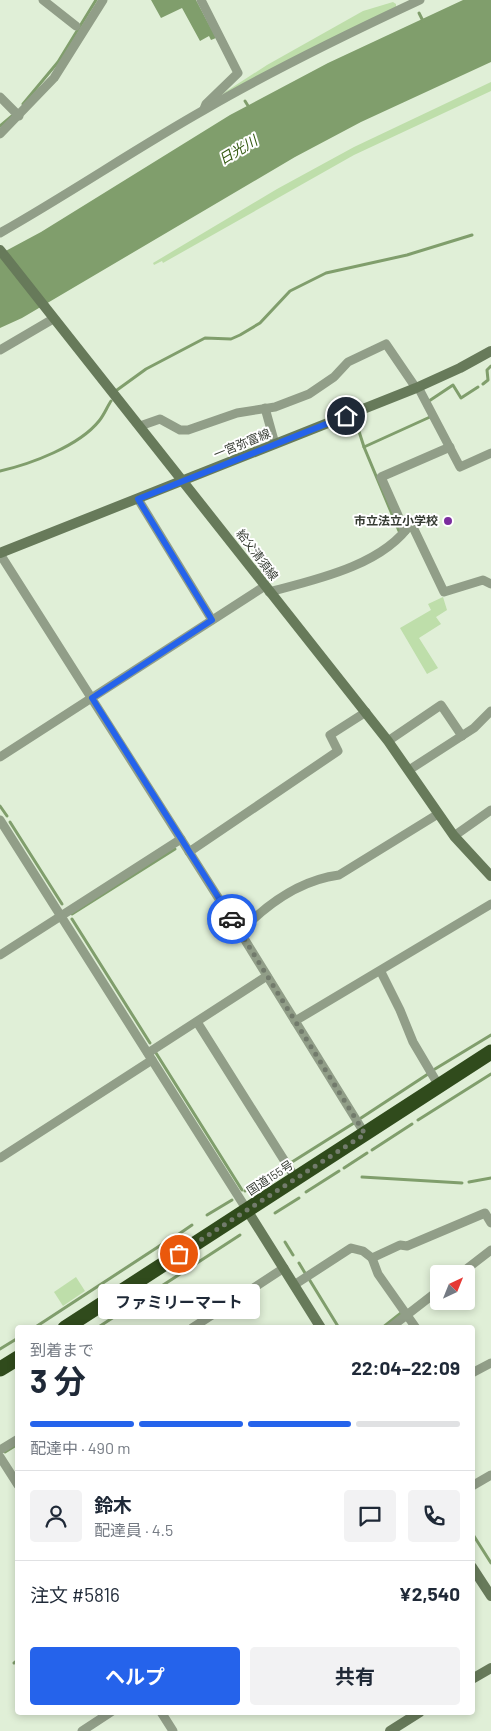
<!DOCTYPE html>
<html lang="ja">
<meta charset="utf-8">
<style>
body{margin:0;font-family:Barlow,"Noto Sans JP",sans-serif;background:#f2f2f3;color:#1f2937;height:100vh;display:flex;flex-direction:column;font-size:19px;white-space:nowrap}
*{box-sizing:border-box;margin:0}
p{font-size:16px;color:#747a83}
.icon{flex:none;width:28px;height:28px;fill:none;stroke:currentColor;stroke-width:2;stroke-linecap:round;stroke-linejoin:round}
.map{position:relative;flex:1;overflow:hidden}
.drawer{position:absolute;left:15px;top:1325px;width:460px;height:390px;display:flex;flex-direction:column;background:#fff;border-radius:5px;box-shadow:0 2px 8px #0003}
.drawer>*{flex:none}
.needle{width:32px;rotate:43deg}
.tools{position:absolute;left:430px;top:1265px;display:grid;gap:10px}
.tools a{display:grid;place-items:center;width:45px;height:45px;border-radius:5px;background:#fff;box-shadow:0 2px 8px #0003;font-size:25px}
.pin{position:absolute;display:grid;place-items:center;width:42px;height:42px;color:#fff;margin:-21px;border:2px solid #fff;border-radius:50%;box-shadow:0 1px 5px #0007}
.courier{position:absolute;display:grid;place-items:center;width:50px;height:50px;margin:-25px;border:4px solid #2563eb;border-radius:50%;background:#fff;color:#222;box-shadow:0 1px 6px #0007}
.bubble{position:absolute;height:35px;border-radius:5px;background:#fff;box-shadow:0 2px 8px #0003;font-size:16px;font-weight:700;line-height:35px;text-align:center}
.headline em{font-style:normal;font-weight:700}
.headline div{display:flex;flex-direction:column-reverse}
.headline{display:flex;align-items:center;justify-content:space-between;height:85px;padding:0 15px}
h1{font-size:32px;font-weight:700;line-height:38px}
.bar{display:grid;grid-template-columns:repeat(4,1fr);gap:8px 5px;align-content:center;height:60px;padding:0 15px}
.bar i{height:6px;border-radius:4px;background:#e0e1e3}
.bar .on{background:#2563eb}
.bar p{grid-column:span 4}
.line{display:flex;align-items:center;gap:12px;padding:0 15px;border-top:1px solid #e0e1e3}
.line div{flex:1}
.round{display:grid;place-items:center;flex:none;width:52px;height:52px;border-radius:5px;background:#f2f2f3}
.cta{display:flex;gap:10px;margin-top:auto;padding:10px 15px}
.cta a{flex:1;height:58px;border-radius:5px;background:#2563eb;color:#fff;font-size:20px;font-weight:700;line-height:58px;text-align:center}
.cta a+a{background:#f2f2f3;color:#1f2937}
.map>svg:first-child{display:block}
</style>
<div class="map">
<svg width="491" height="1731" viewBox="0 0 491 1731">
<rect width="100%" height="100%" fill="#e0efd7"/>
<g fill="#bedeaa">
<path d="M393 2 396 4V8L219 96 267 65 363 11Z"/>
<path d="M491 82V91L354 155 163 263 162 261 154 265 153 263 277 189 354 147Z"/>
<path d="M443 597 447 610 436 617 441 624 419 638 438 668 427 674 400 628 431 610 428 604Z"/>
<path d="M76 1277 85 1291 63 1306 54 1292Z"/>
</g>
<g fill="#809e6c">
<path d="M151 0H196L216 38 211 40 209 36 200 41 182 8 161 18Z"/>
<path d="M463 0H491V62L361 122 295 157 22 318 0 328V254L41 232 230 115 328 63Z"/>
</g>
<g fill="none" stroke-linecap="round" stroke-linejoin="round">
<g stroke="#809e6c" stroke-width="3">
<path d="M419 13 423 21"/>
<path d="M245 101 250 109"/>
<path d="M23 104 58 62 96 0"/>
<path d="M0 126 12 116"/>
<path d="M483 384 488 380 487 370 491 366"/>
<path d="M117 390 146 369 205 338 231 339 240 335 260 323 290 291 326 273 407 255 472 235"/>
<path d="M429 401 453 385 461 398 478 387"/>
<path d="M355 419 364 447"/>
<path d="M0 471C31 464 79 446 99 421 104 415 107 407 111 401"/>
<path d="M399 531 364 447 430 417"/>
<path d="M0 806 7 816"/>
<path d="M10 822 62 904"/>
<path d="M72 914 175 849"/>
<path d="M72 919 150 1043"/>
<path d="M156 1053 242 1190"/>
<path d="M435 1069 491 1035"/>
<path d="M361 1118 428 1074"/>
<path d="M418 1120 491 1074"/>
<path d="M372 1150 412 1124"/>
<path d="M292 1162 354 1123"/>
<path d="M344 1168 367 1153"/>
<path d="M362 1177 462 1183"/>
<path d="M469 1182 491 1178"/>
<path d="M245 1191 285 1166"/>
<path d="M306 1192 339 1171"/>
<path d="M275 1213 299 1198"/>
<path d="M207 1215 232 1200"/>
<path d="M176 1236 192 1225"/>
<path d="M285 1242 293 1255"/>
<path d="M299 1263 305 1273"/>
<path d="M309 1279 339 1328"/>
<path d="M34 1328 164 1243"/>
<path d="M97 1328 240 1235"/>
<path d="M382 1328 401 1313"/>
<path d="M0 1349 18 1338"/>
<path d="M5 1452 18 1444"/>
<path d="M472 1533 491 1563"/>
<path d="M14 1663 18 1660"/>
</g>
<g stroke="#919e88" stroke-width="9">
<path d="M43 0 76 26"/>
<path d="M201 0 238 73 206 104 204 109"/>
<path d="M0 97 19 116"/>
<path d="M0 134 54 78 103 0"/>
<path d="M0 233C69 194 135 149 204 110 273 70 347 34 420 0"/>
<path d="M0 350 53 319"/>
<path d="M418 387 460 467 491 453"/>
<path d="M265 408 275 444"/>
<path d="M140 426 160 419 180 430H188L237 413 275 407 309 394 334 377 348 362 386 344 416 388"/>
<path d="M138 499 212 620"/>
<path d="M405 531 381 477 450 447"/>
<path d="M0 554 240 932 365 1134"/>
<path d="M269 592C315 580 384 565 411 523L444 592 483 580 491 584"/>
<path d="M388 741 441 705 462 736"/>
<path d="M0 757 265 586"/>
<path d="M409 770 474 728 491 711"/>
<path d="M0 820 247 1210"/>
<path d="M454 836 491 810"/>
<path d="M189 852 338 751 330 735 366 712"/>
<path d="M240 932C267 904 300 880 339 875L438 814"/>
<path d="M0 955 181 839"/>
<path d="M381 972 400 1010 413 1042 439 1086"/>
<path d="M295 1021 491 904"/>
<path d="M197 1022 296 1179"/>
<path d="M148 1053 267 976"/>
<path d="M0 1158 152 1060"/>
<path d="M372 1258 400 1245 407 1246 485 1213 491 1223"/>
<path d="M460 1274 491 1250"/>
<path d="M294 1285 351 1248 363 1251 372 1258 378 1274 416 1328"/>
<path d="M192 1328 284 1268"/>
<path d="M390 1328 439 1290"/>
<path d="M472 1373 491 1363"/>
<path d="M0 1450 18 1439"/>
<path d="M0 1457 18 1485"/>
<path d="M472 1486 491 1475"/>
<path d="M161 1712 173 1731"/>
<path d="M82 1731 111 1712"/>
</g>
<g stroke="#677a5a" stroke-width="10">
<path d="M0 250 388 741 454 836 491 876"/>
<path d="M0 553 416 388 460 368 491 351"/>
<path d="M247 1210 321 1328"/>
<path d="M472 1567 491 1596"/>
<path d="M472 1679 491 1668"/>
<path d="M390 1731 420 1712"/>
</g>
<g stroke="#304b1c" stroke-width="15">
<path d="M65 1328 491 1052"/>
<path d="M0 1369 18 1358"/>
</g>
</g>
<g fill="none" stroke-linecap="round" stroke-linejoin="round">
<path stroke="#727b6c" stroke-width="5" stroke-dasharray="0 9" d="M179 1254 365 1134 232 919"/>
<path stroke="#2563eb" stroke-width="6" d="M232 919 92 698 212 620 138 499 346 416"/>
</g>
<circle fill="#7b2d9e" stroke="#fff" stroke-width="2" cx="448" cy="521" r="5"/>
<g text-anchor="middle" stroke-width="4" stroke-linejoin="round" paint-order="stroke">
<g font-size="12" fill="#363c33" stroke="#fff">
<text transform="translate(242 444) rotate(-22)" y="4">一宮弥富線</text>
<text transform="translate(257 555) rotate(53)" y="4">給父清須線</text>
<text transform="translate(270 1178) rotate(-33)" y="4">国道155号</text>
</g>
<g font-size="12" font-weight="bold" fill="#363c33" stroke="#fff" text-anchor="end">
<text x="438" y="525">市立法立小学校</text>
</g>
<g font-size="14" font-style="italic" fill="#335910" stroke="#fff">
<text transform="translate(238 150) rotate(-31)" y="5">日光川</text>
</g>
</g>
</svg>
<div class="tools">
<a><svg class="needle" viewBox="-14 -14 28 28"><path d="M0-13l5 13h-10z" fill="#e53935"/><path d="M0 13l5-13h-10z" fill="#747a83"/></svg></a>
</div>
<div class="pin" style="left:179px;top:1254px;background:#ea580c"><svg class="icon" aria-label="bag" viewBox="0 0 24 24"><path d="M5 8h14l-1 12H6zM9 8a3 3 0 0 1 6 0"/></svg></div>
<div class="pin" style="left:346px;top:416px;background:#1f2937"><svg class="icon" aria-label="home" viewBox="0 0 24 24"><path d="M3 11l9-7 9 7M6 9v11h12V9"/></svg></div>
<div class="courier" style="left:232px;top:919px"><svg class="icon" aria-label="car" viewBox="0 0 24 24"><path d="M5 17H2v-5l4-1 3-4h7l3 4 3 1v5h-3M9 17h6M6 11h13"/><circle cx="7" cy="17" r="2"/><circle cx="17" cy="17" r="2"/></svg></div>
<div class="bubble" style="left:98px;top:1284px;width:162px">ファミリーマート</div>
<section class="drawer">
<div class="headline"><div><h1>3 分</h1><p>到着まで</p></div><em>22:04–22:09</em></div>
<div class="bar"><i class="on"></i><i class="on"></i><i class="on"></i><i></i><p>配達中 · 490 m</p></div>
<div class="line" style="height:90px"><a class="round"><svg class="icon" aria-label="person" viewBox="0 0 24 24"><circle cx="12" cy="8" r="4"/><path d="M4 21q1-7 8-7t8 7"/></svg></a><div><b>鈴木</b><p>配達員 · 4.5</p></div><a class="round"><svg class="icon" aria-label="chat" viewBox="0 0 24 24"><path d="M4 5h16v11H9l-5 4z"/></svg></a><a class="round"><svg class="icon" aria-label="phone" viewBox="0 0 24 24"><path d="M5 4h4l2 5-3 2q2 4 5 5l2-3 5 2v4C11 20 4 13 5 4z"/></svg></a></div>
<div class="line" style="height:65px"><div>注文 #5816</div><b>¥2,540</b></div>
<div class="cta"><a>ヘルプ</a><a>共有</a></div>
</section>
</div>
